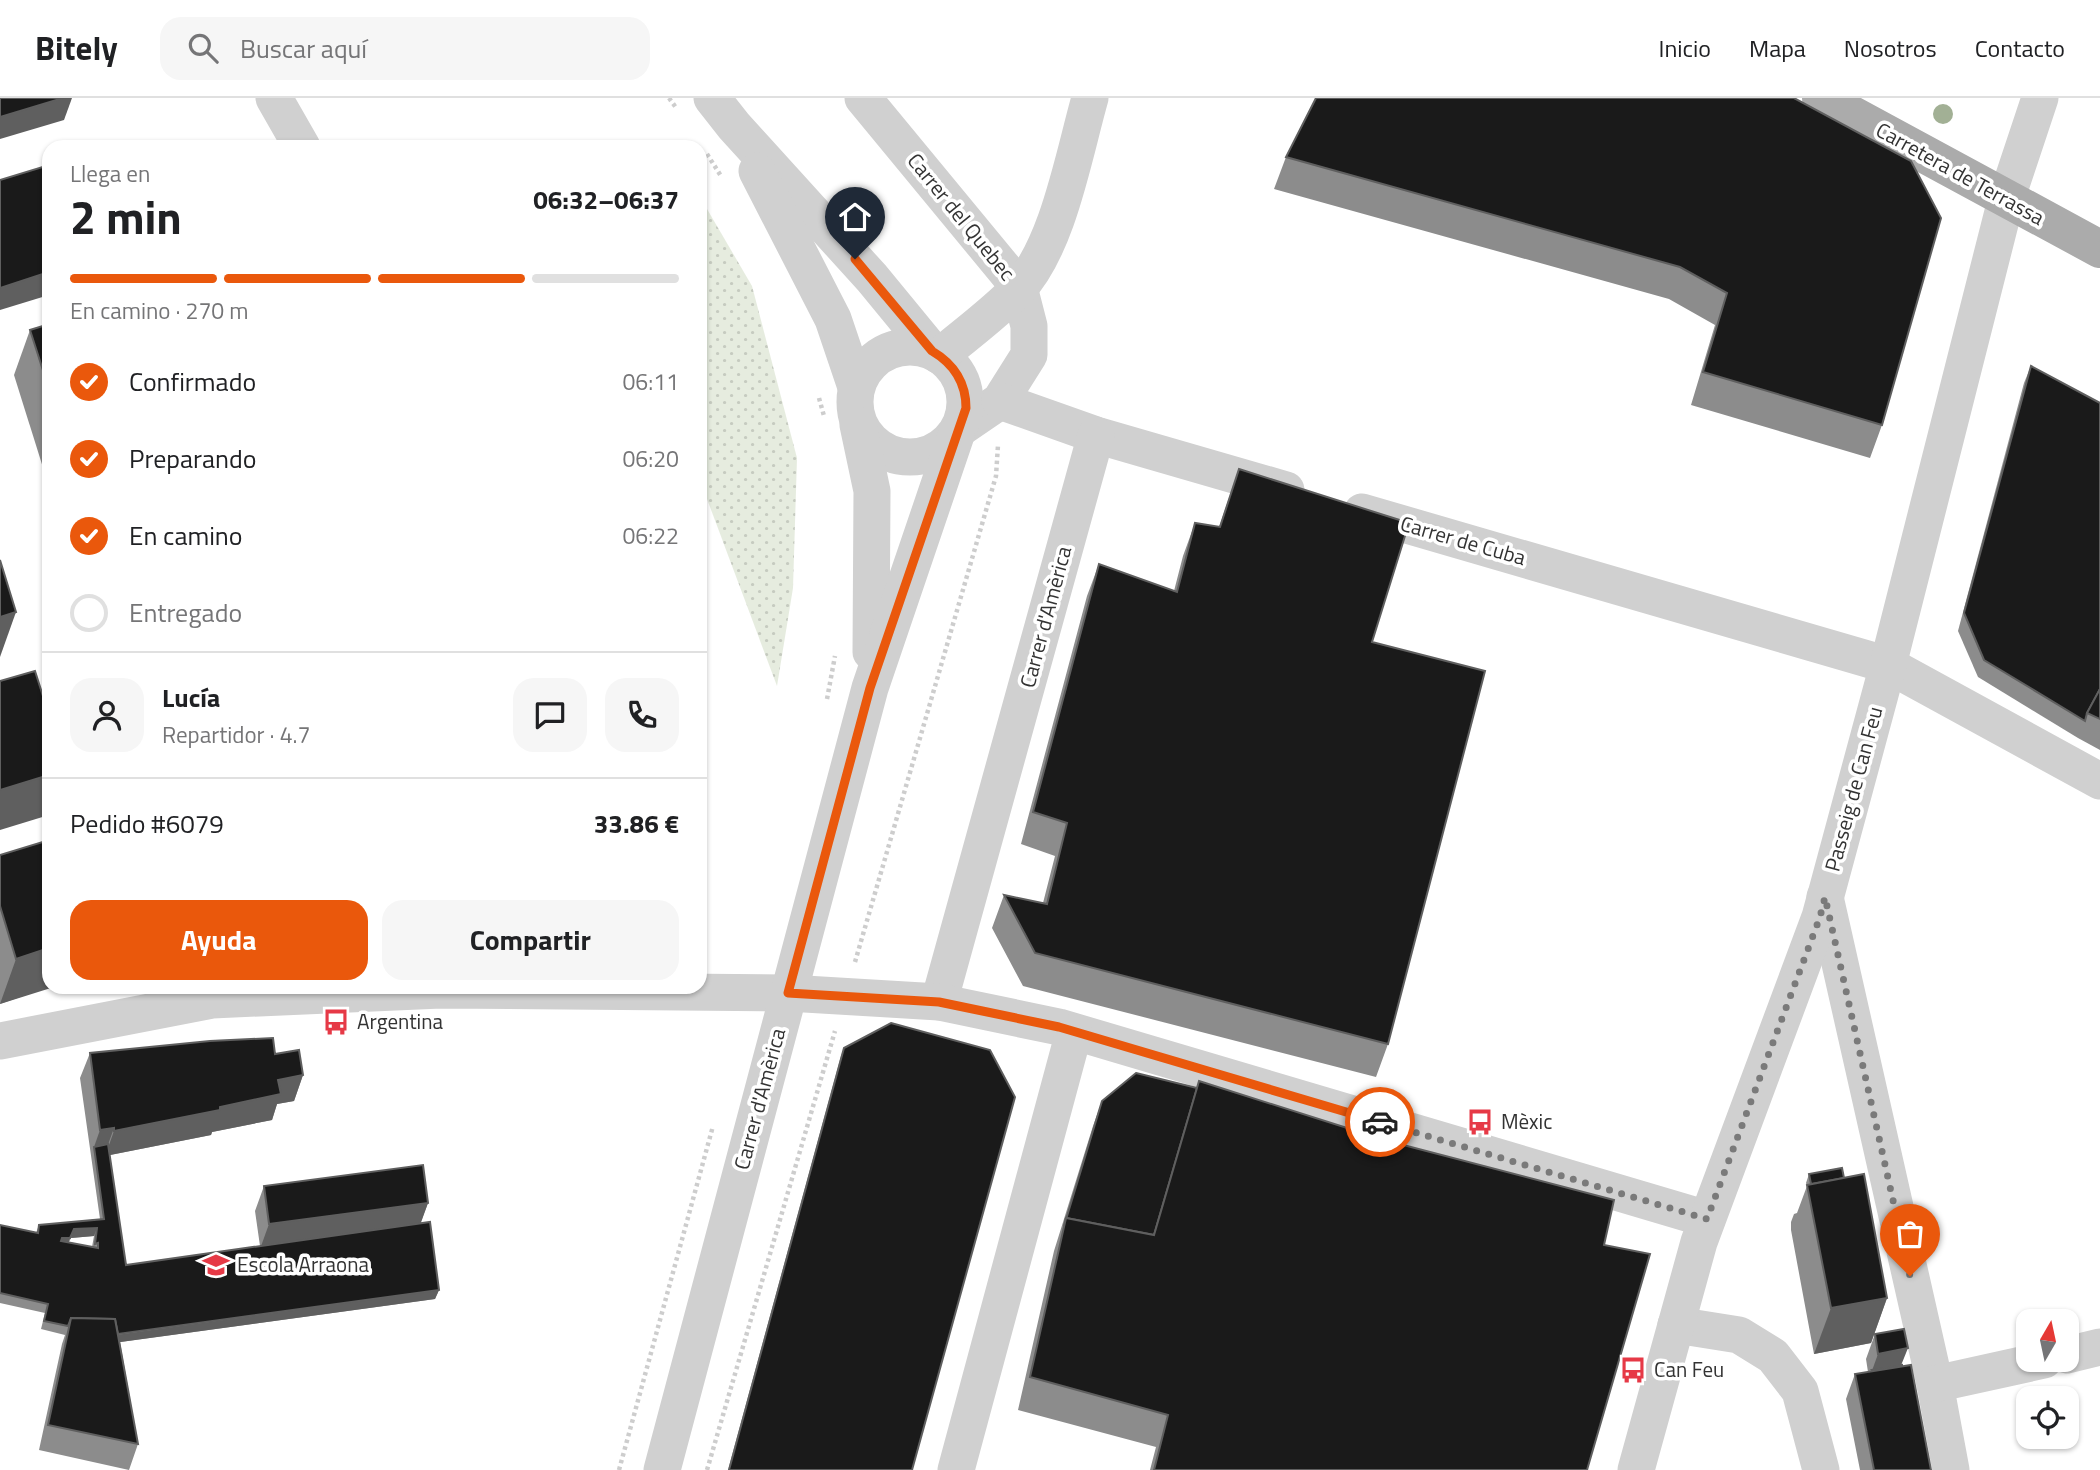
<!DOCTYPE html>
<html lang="es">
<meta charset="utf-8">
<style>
body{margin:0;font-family:"Titillium Web",sans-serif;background:#f6f6f6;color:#202124;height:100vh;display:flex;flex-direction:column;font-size:26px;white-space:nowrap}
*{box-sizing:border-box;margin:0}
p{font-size:23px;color:#757577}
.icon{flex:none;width:38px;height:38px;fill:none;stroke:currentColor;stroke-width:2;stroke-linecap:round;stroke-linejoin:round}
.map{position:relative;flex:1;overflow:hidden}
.drawer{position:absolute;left:42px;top:42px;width:665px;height:854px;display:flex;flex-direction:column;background:#fff;border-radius:21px;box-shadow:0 2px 5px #0004}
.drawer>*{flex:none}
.needle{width:46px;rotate:9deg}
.controls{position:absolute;left:2016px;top:1211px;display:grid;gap:14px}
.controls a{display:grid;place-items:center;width:63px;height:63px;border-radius:14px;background:#fff;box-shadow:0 2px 5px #0004;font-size:35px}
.pin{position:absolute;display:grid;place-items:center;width:60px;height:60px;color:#fff;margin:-72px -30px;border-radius:50% 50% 50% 0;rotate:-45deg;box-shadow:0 0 7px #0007}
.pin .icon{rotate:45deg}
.courier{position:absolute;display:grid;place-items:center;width:70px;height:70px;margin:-35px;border:5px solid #ea580c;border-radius:50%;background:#fff;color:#222;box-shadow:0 2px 9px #0007}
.headline em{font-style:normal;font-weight:700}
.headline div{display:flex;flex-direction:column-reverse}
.headline{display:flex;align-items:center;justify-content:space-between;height:119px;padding:0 28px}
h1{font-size:46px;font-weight:700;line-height:52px}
.bar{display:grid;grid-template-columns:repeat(4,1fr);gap:10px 7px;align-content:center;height:84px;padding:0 28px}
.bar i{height:9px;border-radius:5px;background:#e0e0e0}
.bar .on{background:#ea580c}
.bar p{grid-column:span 4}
.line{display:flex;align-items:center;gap:18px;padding:0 28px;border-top:2px solid #e0e0e0}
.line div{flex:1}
.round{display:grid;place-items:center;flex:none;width:74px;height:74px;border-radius:21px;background:#f6f6f6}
ol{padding:0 28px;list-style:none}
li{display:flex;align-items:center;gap:21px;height:77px}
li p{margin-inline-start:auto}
li .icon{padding:7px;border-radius:50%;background:#ea580c;color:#fff;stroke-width:4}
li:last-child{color:#757577}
li i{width:38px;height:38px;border:4px solid #e0e0e0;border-radius:50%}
.button{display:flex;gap:14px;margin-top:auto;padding:14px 28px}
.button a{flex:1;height:80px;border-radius:21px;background:#ea580c;color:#fff;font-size:28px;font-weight:700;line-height:80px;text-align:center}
.button a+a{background:#f6f6f6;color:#202124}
header{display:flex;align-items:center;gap:42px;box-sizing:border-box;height:98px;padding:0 35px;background:#fff;border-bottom:2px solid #e0e0e0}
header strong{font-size:33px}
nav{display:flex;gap:38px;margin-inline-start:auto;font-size:24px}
.search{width:490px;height:63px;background:#f6f6f6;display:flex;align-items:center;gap:18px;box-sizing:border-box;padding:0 24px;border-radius:21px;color:#757577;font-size:26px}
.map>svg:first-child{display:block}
</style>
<header>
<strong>Bitely</strong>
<div class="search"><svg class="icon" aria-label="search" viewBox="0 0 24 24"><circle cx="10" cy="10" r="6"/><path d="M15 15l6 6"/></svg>Buscar aquí</div>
<nav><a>Inicio</a><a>Mapa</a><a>Nosotros</a><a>Contacto</a></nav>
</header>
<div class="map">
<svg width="2100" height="1372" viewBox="0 0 2100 1372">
<defs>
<pattern id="grass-dots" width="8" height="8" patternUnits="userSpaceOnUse" patternTransform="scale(1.75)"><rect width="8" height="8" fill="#e6ecdf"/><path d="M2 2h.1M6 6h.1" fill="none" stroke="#c6cbc0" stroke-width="1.8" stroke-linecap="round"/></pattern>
</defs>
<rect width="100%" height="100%" fill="#fff"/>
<path fill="url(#grass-dots)" d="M700 99 752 188 797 360 793 490 777 588 707 401 700 338Z"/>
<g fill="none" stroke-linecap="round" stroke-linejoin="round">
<g stroke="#cdcdcd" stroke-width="4.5" stroke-dasharray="3.5 3.5" stroke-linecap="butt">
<path d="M669 0 677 11"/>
<path d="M707 56 721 78"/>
<path d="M819 300 824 318"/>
<path d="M827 601 835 558"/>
<path d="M855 864 996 378 998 347"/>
<path d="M619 1372 713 1028"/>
<path d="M707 1372 835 933"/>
</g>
<g stroke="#d0d0d0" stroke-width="37">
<path d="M274 0 302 49"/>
<path d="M712 0 734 28 872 180 932 253"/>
<path d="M863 0 1019 189 1029 228V257L1000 303 959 331"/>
<path d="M757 73 833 221 856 289"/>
<circle cx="910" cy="304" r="55"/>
<path d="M940 258C966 236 995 215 1018 191 1058 149 1074 56 1090 0"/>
<path d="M1000 303 1096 337 1286 392"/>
<path d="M858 327 872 393 871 554"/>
<path d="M1362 414 1888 567 2100 683"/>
<path d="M1825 799 1935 1286 1951 1372"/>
<path d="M939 904 1096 337"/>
<path d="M0 943 212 902 441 892 788 895 939 904 1059 929 1707 1121"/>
<path d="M1676 1227 1739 1237 1773 1258 1800 1293 1821 1372"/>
<path d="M2067 1257 2100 1249"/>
<path d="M1935 1286 2044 1262"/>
<path d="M662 1372 870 590 956 337"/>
<path d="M956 1372 1074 934"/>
<path d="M1636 1372 1699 1144 1820 819 1888 567 2006 102 2040 0"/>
</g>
<path stroke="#ababab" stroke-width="38" d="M1821 0 2100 151"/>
</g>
<circle fill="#a2b095" cx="1943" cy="16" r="10"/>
<g fill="#8c8c8c" fill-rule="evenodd">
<path d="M1794 0 1882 327 1870 360 1691 307 1715 227 1669 201 1274 91 1286 59Z"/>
<path d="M49 226V375L45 376 14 277 30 232Z"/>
<path d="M2031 268 2100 305V652L2078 640 1978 579 1958 533 2024 285Z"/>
<path d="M1239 371 1372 544 1388 946 1376 979 1023 888 992 830 1004 797 1043 805 1055 758 1021 746 1087 498 1099 466 1174 493 1183 458 1195 425 1219 429Z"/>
<path d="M0 757 49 889 0 906Z"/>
<path d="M844 950 912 1372H728L841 958Z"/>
<path d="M90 955 275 956 303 977 294 1003 277 1006 272 1022 212 1034 211 1037 110 1057 126 1167 260 1148 255 1113 264 1088 428 1105 420 1126 439 1192 435 1201 120 1244 138 1346 129 1372 39 1352 62 1246 65 1237 41 1231 45 1215 0 1205V1127L36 1135 39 1127 100 1121 80 980ZM94 1138 92 1149 69 1144 71 1140Z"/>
<path d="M1102 1003 1604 1147 1587 1372H1150L1156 1349 1018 1312 1054 1153 1093 1028Z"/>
<path d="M1809 1076 1844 1080 1887 1200 1871 1245 1814 1256 1791 1132V1124L1794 1116 1797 1115 1807 1088 1806 1085Z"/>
<path d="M1875 1236 1902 1267 1931 1372H1860L1846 1301 1855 1276 1868 1274 1866 1261Z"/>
</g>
<g fill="#5f5f5f">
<path d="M63 0H72L64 22 0 41V19Z"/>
<path d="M49 174V197L0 212V190Z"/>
<path d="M49 365V375L45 376Z"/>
<path d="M16 514 0 559V519Z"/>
<path d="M49 677V717L0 732V692Z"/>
<path d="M49 850V889H54L0 906 16 861Z"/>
<path d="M303 977 294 1003 277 1006 272 1022 212 1034 211 1037 105 1058 114 1033 220 1009 278 982Z"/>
<path d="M114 1030 105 1055 94 1049 100 1032Z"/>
<path d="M428 1105 419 1130 260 1151 269 1126Z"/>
<path d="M97 1130 94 1138 71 1140 74 1131Z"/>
<path d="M62 1140H70L67 1149H59Z"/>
<path d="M439 1192 435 1201 106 1246 109 1238Z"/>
<path d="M1887 1200 1871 1245 1814 1256 1831 1210Z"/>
<path d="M1908 1250 1898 1275 1869 1281 1878 1256Z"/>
</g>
<g fill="#1a1a1a" stroke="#5f5f5f" stroke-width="2" fill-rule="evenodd">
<path d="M0 0H63L0 19Z"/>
<path d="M1316 0H1794L1911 63 1941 120 1882 327 1703 274 1727 195 1680 169 1286 59Z"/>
<path d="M49 67V174L0 190V82Z"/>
<path d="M49 226V291L30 232Z"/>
<path d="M2031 268 2100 305V591L2087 615 2085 623 1984 562 1964 515Z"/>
<path d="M1239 371 1409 425 1372 544 1485 573 1388 946 1035 855 1004 797 1047 806 1067 725 1033 714 1099 466 1177 494 1195 425 1220 429Z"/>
<path d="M0 462 16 514 0 519Z"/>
<path d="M35 573 49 617V677L0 692V583Z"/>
<path d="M2100 591V621L2087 615Z"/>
<path d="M49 742V850L16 861 0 808V757Z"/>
<path d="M891 925 990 952 1015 999 912 1372H729L844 950Z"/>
<path d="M273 940 275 956 299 952 303 977 278 982 281 996 220 1009V1012L114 1033V1030L100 1032 90 955 210 943Z"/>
<path d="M1136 975 1197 990 1154 1137 1066 1120 1064 1128 1102 1003Z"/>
<path d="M1199 983 1388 1043 1614 1102 1604 1147 1650 1156 1587 1372H1154L1168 1317 1030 1279 1066 1120 1154 1137Z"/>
<path d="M108 1046 126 1167 430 1124 439 1192 118 1236 115 1221 71 1220 68 1228 44 1223 48 1206 0 1195V1127L38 1135 39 1127 104 1121 94 1049ZM97 1130 95 1146 98 1145V1150L61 1143 62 1140H70L74 1131Z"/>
<path d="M423 1067 428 1105 269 1126 264 1088Z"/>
<path d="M1842 1070 1844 1080 1811 1086 1809 1076Z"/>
<path d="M1864 1076 1887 1200 1831 1210 1807 1087Z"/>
<path d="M71 1220 115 1221 138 1346 48 1327Z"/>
<path d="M1904 1231 1908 1250 1878 1256 1875 1236Z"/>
<path d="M1902 1267V1269L1873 1273 1872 1272Z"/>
<path d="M1911 1267 1931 1372H1874L1855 1276Z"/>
</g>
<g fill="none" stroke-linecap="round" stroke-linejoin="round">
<path stroke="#7a7a7a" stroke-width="7" stroke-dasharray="0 12.6" d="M1380 1024 1707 1121 1820 819 1825 799 1910 1178"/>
<path stroke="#ea580c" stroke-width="9" d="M855 161 932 253C954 266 966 284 966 310L870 590 788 895 939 904 1059 929 1380 1024"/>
</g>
<defs>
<g id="bus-bare" transform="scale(2.1)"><path d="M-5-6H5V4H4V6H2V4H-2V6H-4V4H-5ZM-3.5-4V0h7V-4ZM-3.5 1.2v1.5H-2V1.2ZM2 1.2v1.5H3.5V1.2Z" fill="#e63946" stroke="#fff" stroke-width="2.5" paint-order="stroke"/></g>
<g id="school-bare" transform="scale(2.1)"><path d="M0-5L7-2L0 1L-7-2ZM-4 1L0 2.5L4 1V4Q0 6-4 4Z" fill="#e63946" stroke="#fff" stroke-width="2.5" paint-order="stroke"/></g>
</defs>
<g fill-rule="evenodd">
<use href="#bus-bare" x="336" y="924"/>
<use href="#bus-bare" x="1480" y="1024"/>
<use href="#school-bare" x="216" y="1167"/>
<use href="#bus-bare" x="1633" y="1272"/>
</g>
<g text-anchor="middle" stroke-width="7" stroke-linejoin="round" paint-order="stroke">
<g font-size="21" fill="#333" stroke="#fff">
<text transform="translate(1960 76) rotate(29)" y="7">Carretera de Terrassa</text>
<text transform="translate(961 119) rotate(51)" y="7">Carrer del Quebec</text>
<text transform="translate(1463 443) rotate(16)" y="7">Carrer de Cuba</text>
<text transform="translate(1046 519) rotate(-75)" y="7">Carrer d'Amèrica</text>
<text transform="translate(1854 691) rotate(-75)" y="7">Passeig de Can Feu</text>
<text transform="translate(760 1001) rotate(-75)" y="7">Carrer d'Amèrica</text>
</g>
<g font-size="21" fill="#333" stroke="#fff" text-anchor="start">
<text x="357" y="931">Argentina</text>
<text x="1501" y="1031">Mèxic</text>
<text x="237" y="1174">Escola Arraona</text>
<text x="1654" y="1279">Can Feu</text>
</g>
</g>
</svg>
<div class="controls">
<a><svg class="needle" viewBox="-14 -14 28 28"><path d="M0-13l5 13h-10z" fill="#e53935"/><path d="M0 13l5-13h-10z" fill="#757577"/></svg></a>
<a><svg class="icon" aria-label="locate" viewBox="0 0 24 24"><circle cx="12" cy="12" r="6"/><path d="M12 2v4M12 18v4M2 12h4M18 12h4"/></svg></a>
</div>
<div class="pin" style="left:1910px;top:1178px;background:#ea580c"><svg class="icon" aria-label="bag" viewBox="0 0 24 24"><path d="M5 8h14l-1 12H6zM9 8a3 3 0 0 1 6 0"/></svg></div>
<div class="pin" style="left:855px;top:161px;background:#1f2937"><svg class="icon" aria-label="home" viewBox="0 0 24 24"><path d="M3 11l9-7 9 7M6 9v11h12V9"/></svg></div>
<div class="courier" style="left:1380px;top:1024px"><svg class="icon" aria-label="car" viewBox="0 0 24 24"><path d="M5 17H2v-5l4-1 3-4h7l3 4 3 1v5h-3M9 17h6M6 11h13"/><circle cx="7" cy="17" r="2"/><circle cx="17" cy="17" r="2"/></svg></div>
<section class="drawer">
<div class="headline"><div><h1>2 min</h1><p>Llega en</p></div><em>06:32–06:37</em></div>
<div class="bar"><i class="on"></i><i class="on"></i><i class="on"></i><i></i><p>En camino · 270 m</p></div>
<ol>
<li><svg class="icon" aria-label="check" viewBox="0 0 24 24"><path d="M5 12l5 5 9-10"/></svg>Confirmado<p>06:11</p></li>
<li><svg class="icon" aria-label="check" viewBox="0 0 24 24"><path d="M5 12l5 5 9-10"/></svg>Preparando<p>06:20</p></li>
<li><svg class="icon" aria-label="check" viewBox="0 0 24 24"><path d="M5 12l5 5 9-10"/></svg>En camino<p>06:22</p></li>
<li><i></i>Entregado</li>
</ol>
<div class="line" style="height:126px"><a class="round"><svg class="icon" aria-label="person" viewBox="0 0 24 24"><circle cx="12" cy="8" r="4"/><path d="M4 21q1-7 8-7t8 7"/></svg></a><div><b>Lucía</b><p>Repartidor · 4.7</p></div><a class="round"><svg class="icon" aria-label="chat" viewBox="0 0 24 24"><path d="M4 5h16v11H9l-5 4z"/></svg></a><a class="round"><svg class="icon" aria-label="phone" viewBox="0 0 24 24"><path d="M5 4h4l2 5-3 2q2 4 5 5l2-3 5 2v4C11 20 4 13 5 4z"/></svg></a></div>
<div class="line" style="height:91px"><div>Pedido #6079</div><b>33.86 €</b></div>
<div class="button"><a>Ayuda</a><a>Compartir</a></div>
</section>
</div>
